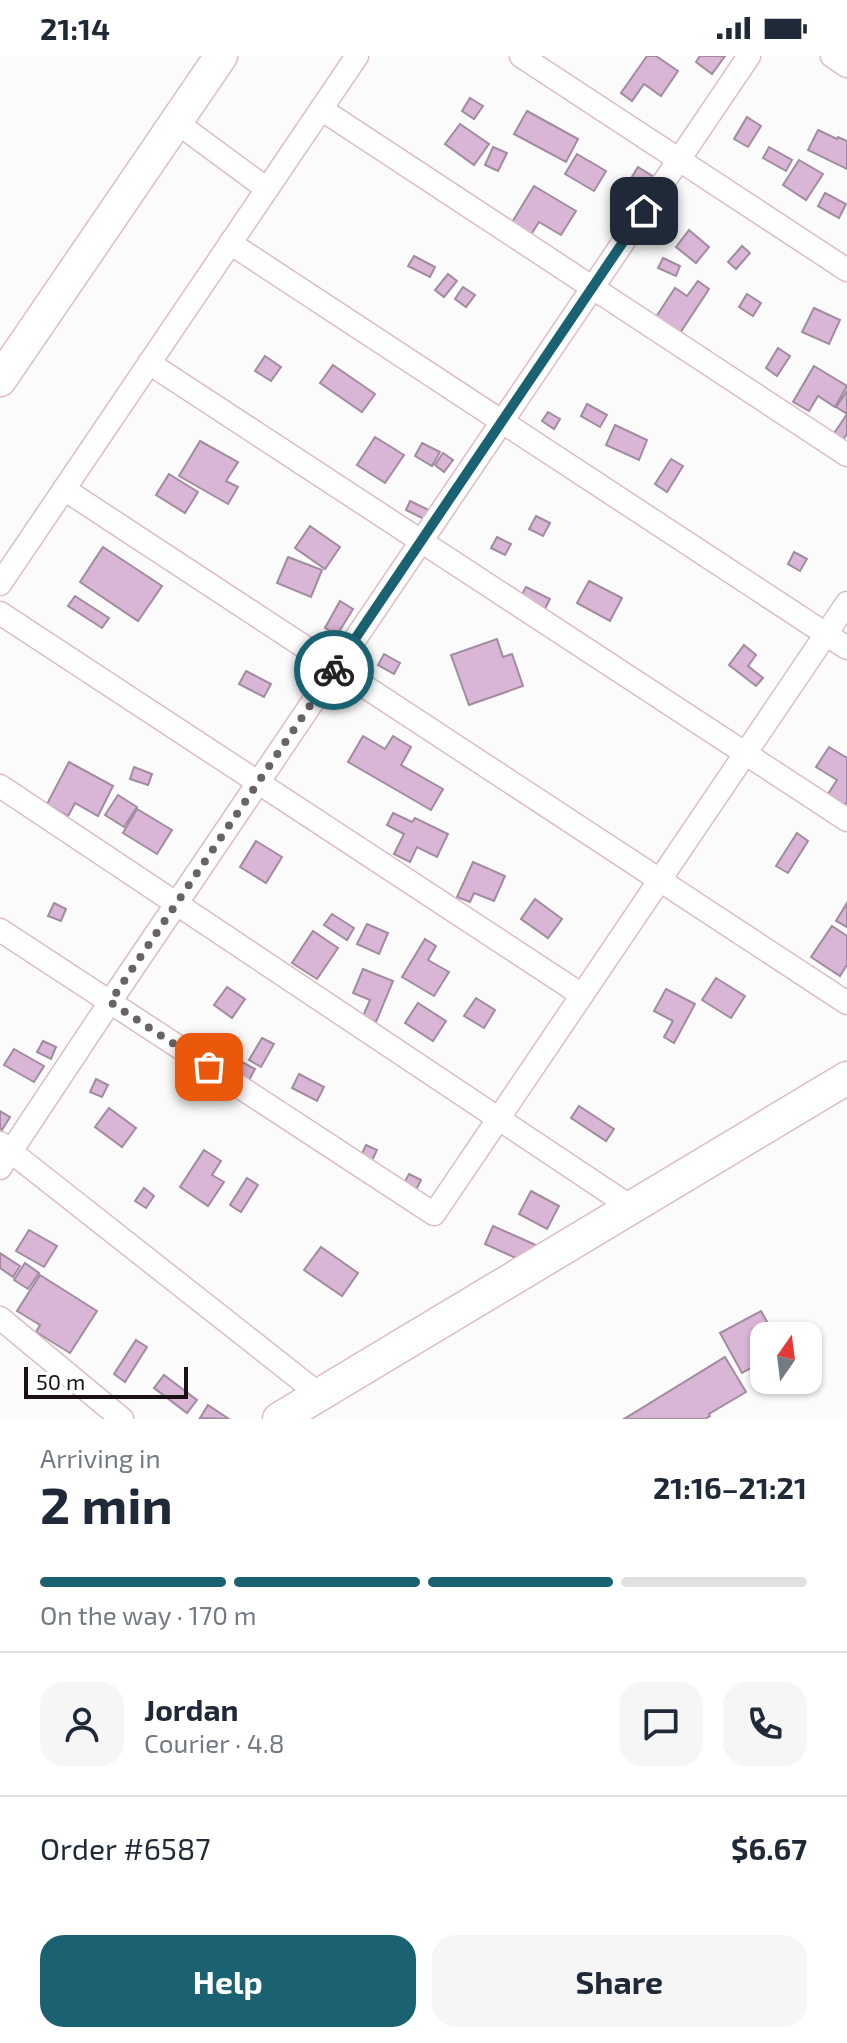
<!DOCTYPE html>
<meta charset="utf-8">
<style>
body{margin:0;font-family:"Exo 2",sans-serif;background:#f6f6f7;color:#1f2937;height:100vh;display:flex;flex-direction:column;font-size:30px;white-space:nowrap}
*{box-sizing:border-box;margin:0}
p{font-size:26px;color:#747a83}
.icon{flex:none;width:44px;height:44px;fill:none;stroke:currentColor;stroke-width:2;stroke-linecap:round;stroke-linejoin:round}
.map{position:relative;height:1363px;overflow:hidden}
.panel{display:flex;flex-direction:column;background:#fff;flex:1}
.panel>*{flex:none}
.needle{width:52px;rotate:14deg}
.buttons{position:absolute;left:750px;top:1266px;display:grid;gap:16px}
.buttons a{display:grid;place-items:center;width:72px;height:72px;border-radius:16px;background:#fff;box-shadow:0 2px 6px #0004;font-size:40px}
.scale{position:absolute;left:24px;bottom:20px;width:164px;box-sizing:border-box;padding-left:8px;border:4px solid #1b1114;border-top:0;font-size:22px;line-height:28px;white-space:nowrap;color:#1b1114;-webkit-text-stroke:6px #fff;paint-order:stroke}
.pin{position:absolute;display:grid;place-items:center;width:68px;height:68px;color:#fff;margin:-34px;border-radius:16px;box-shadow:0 4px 12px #0006}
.courier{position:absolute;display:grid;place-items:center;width:80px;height:80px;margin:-40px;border:6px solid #1a6171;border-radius:50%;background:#fff;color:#222;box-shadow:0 2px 10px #0007}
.overview em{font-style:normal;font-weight:700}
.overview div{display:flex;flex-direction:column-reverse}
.overview{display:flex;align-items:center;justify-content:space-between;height:136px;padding:0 40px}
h1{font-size:52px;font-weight:700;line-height:60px}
.bar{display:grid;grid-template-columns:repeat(4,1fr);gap:12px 8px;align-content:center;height:96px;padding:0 40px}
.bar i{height:10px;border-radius:6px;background:#e0e1e3}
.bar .selected{background:#1a6171}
.bar p{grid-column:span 4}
.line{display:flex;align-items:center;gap:20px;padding:0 40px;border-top:2px solid #e0e1e3}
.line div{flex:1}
.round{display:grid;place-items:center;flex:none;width:84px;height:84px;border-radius:24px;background:#f6f6f7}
.primary-button{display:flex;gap:16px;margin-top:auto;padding:16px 40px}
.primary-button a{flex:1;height:92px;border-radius:24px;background:#1a6171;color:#fff;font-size:32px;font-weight:700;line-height:92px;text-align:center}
.primary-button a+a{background:#f6f6f7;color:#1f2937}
.status{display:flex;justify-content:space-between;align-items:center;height:56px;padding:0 40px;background:#fff;direction:ltr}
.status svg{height:22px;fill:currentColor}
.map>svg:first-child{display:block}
</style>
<div class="status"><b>21:14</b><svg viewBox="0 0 49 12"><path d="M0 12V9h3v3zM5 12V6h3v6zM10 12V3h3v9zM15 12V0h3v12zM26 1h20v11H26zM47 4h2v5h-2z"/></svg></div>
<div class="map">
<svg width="847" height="1363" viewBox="0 0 847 1363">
<rect width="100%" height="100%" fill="#fbfbfb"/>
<g fill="#dab6d6" stroke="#a18c9f" stroke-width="2">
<path d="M647 0H656L678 15 661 40 644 28 632 45 621 37Z"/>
<path d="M700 0H725L712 18 696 6Z"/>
<path d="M470 42 483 50 474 63 462 55Z"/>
<path d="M527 55 578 83 566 106 514 78Z"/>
<path d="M747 61 761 70 748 91 734 83Z"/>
<path d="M460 68 489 88 474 109 445 88Z"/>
<path d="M818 74 837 83 838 81 847 85V113L808 94Z"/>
<path d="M493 91 507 97 498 115 485 109Z"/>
<path d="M769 91 792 104 786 115 763 102Z"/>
<path d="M577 98 606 115 594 135 565 118Z"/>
<path d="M799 104 823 118 806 144 783 129Z"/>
<path d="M638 111 659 124 651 137 630 124Z"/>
<path d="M534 130 576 155 561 179 539 166 530 180 511 168Z"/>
<path d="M825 137 846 148 839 162 818 150Z"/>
<path d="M689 174 709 191 696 207 676 191Z"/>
<path d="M742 190 750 197 736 213 728 206Z"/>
<path d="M414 200 435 211 430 221 408 210Z"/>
<path d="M663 202 680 210 676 220 658 212Z"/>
<path d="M448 218 457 225 444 241 435 234Z"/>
<path d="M698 225 709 233 680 277 656 261 675 232 687 240Z"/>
<path d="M463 231 475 239 466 251 455 243Z"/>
<path d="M747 238 761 247 753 260 739 251Z"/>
<path d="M814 252 840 264 829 288 802 276Z"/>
<path d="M778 292 790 300 777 320 766 312Z"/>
<path d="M265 300 281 311 271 325 255 315Z"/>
<path d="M333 309 375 338 362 356 320 327Z"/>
<path d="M814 310 847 330 835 351 818 340 809 355 793 346Z"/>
<path d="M847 335V378L840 388 831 382 847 358 836 351Z"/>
<path d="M587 348 607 359 600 371 581 360Z"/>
<path d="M548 356 560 363 554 373 542 365Z"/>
<path d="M615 369 647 384 639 404 606 389Z"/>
<path d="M375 381 404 399 385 427 357 409Z"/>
<path d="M200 385 238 406 226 425 238 431 228 448 179 420Z"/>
<path d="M422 387 440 396 432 410 415 400Z"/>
<path d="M443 397 453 404 444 416 435 409Z"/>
<path d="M671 403 683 410 667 436 655 428Z"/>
<path d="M169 418 198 436 185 457 156 439Z"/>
<path d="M410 445 431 455 426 464 406 454Z"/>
<path d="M536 460 550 467 543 480 529 473Z"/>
<path d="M310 470 340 491 325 513 295 492Z"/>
<path d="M497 481 511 488 505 499 491 492Z"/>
<path d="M103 491 162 530 138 565 80 526Z"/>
<path d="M794 496 807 503 800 515 788 508Z"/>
<path d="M288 501 322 514 311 541 277 527Z"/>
<path d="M589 525 622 542 610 565 577 547Z"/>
<path d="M526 531 550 543 545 553 521 540Z"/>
<path d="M75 540 109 562 102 572 68 550Z"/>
<path d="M340 545 353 553 337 579 325 572Z"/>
<path d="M497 583 503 601 512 598 523 630 469 649 451 599Z"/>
<path d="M744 589 756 599 748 610 763 622 756 630 729 609Z"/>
<path d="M384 598 400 607 394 618 378 609Z"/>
<path d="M246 615 271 628 264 641 239 628Z"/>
<path d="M363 680 385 693 393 680 411 691 401 709 443 733 431 754 348 706Z"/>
<path d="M829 691 847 702V746L845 749 828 738 837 724 816 711Z"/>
<path d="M69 706 113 730 98 760 75 747 68 760 47 748Z"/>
<path d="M134 711 152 718 148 729 130 723Z"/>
<path d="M118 739 137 751 124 771 105 759Z"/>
<path d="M137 753 172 774 157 798 123 777Z"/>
<path d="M393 757 412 766 415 762 448 778 437 801 417 791 410 806 394 798 404 778 387 769Z"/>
<path d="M797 777 808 785 788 817 776 810Z"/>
<path d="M256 785 282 801 266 827 240 811Z"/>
<path d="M473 806 505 820 494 845 474 837 470 846 457 841Z"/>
<path d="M535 843 562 863 548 882 521 863Z"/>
<path d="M54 847 66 853 61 865 48 860Z"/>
<path d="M847 847V871L836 865Z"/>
<path d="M332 858 354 872 347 884 324 869Z"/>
<path d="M367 868 388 877 379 898 357 888Z"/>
<path d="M832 870 847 880V909L840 920 811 901Z"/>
<path d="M313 875 338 892 317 923 292 907Z"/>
<path d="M425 883 436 890 428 904 449 916 434 940 402 921Z"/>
<path d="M363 913 393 925 376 966 363 960 370 944 353 937Z"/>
<path d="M716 922 745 940 731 962 702 944Z"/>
<path d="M227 931 245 943 232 962 214 949Z"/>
<path d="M666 933 695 948 674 987 664 981 673 965 654 955Z"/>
<path d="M476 942 495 954 484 972 464 960Z"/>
<path d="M418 947 446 965 433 985 405 967Z"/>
<path d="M203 980 216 987 210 999 197 993Z"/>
<path d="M262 982 274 988 261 1011 249 1004Z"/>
<path d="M43 985 56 991 51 1003 37 996Z"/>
<path d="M14 993 44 1010 34 1026 4 1009Z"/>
<path d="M226 997 255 1013 243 1035 214 1020Z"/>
<path d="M299 1018 324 1031 317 1045 292 1032Z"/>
<path d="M96 1023 108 1029 102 1041 90 1036Z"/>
<path d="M579 1050 614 1073 606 1085 571 1062Z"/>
<path d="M109 1052 136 1072 122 1091 95 1071Z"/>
<path d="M0 1055 10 1061 2 1074 0 1072Z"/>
<path d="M366 1089 377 1094 367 1115 356 1110Z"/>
<path d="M204 1094 221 1105 212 1119 224 1126 208 1150 180 1131Z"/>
<path d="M409 1118 421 1124 410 1146 404 1127Z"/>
<path d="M247 1122 258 1129 241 1156 230 1149Z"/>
<path d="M144 1132 154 1140 146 1152 135 1145Z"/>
<path d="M531 1135 559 1150 547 1173 519 1158Z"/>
<path d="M493 1170 538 1190 529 1208 485 1188Z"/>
<path d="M29 1174 57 1190 44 1211 16 1195Z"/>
<path d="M321 1191 358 1217 342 1240 304 1214Z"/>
<path d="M0 1197 20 1210 13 1221 0 1212Z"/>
<path d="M25 1207 39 1217 28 1233 14 1224Z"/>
<path d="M40 1219 97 1255 70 1297 36 1276 40 1269 17 1255Z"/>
<path d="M761 1255 775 1280H764V1305L742 1317 720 1277Z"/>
<path d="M136 1284 147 1291 125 1326 114 1318Z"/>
<path d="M725 1301 746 1336 709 1358 710 1360 705 1363H624Z"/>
<path d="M164 1319 197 1344 187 1357 154 1332Z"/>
<path d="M208 1349 229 1363 200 1362Z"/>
</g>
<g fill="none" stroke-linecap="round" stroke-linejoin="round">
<g stroke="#dcbdc7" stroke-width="25">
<g id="street">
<path d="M521 0 847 214"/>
<path d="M832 0 847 10"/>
<path d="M321 53 847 399"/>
<path d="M176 66 267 133"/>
<path d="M230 187 847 592"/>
<path d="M149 307 847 764"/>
<path d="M64 433 847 947"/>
<path d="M0 528 357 0"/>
<path d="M0 557 582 939"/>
<path d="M0 730 631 1151"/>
<path d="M0 874 434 1158 847 547"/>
<path d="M0 1087 320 1339"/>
<path d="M0 1112 110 946 749 0"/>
<path d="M0 1262 122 1363"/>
</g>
</g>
<g stroke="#dcbdc7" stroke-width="35">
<g id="secondary">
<path d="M0 324 221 0"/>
<path d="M279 1363 847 1022"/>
</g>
</g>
<use href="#street" stroke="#fff" stroke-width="22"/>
<use href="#secondary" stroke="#fff" stroke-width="32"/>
</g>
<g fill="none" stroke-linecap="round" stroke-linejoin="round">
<path stroke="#696365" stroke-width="8" stroke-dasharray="0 14.4" d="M209 1011 110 946 334 614"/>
<path stroke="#1a6171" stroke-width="10" d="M334 614 644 155"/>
</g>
</svg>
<div class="buttons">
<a><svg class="needle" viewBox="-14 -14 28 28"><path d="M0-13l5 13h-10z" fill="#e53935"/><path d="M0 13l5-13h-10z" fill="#747a83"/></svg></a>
</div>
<div class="scale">50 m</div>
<div class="pin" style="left:209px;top:1011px;background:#ea580c"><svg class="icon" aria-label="bag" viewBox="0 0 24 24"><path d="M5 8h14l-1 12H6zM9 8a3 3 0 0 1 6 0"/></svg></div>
<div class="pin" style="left:644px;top:155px;background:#1f2937"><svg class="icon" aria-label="home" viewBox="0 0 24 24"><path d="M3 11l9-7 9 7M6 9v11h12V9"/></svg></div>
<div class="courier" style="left:334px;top:614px"><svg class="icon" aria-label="bike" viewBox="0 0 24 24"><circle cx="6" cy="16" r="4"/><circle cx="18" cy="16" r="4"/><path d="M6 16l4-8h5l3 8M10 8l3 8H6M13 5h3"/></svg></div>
</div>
<section class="panel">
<div class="overview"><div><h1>2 min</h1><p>Arriving in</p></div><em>21:16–21:21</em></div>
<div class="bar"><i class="selected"></i><i class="selected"></i><i class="selected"></i><i></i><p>On the way · 170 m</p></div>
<div class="line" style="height:144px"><a class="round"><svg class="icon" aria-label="person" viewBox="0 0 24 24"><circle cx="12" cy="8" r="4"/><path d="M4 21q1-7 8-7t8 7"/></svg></a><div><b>Jordan</b><p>Courier · 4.8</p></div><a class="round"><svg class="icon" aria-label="chat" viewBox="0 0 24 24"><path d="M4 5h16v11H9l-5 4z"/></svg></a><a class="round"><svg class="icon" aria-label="phone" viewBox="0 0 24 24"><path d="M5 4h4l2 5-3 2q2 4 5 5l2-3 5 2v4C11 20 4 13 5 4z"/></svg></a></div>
<div class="line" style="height:104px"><div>Order #6587</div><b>$6.67</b></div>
<div class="primary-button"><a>Help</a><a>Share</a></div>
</section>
